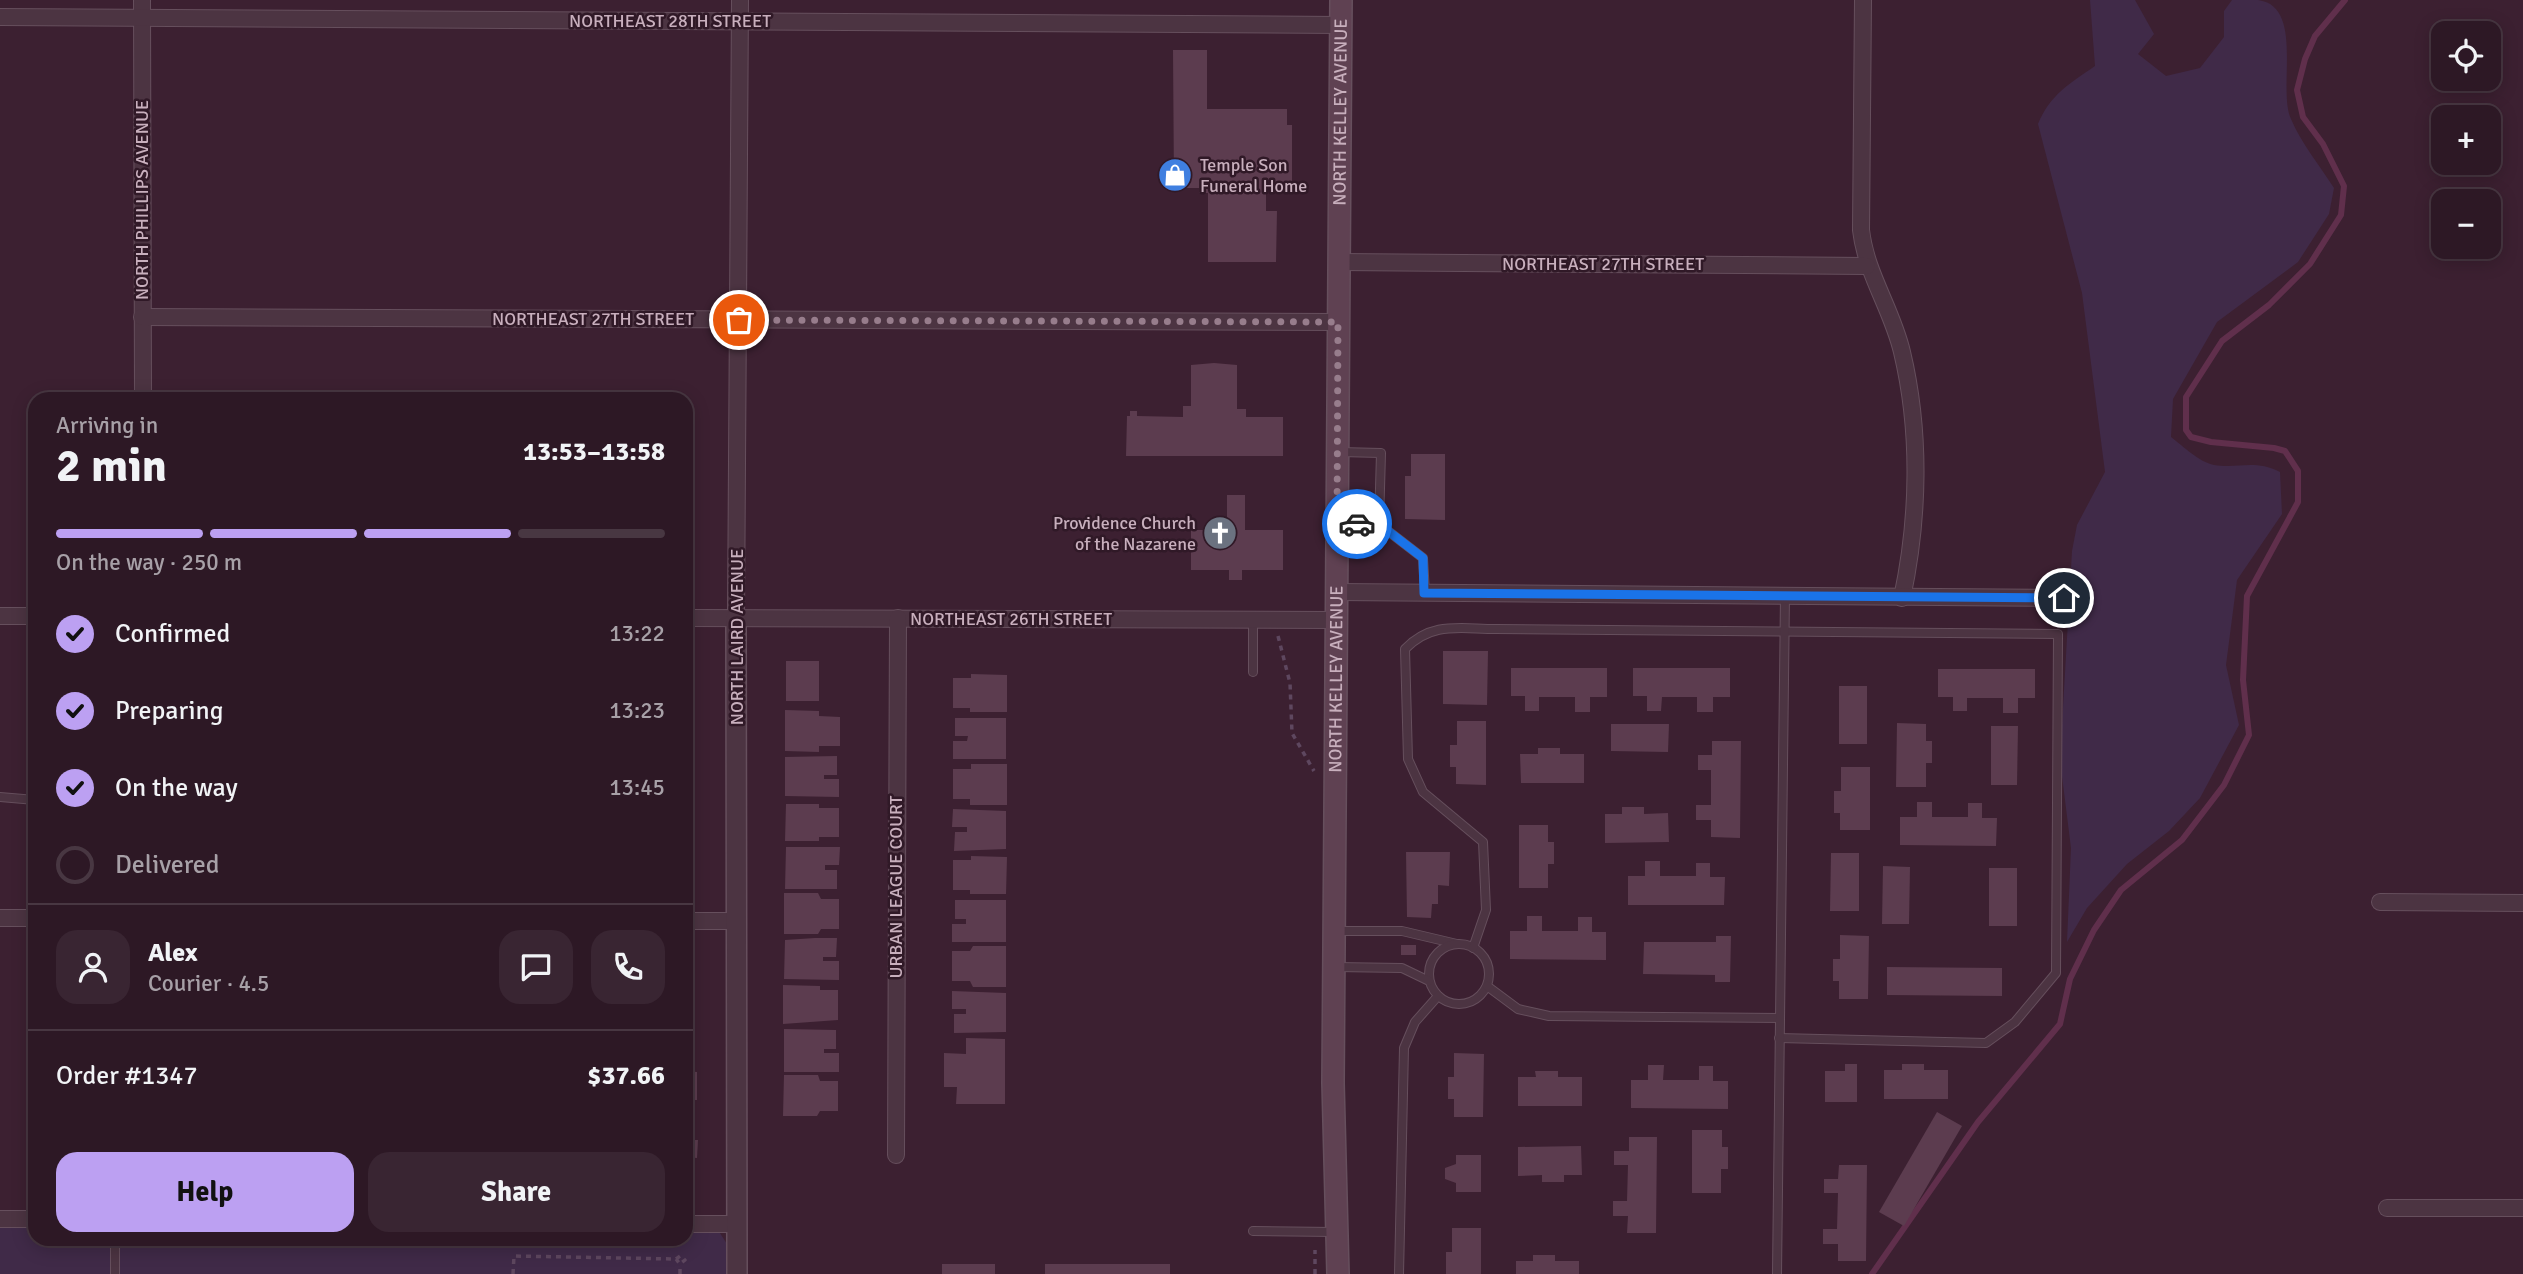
<!DOCTYPE html>
<meta charset="utf-8">
<style>
body{margin:0;font-family:Signika,sans-serif;background:#392532;color:#f1f3f6;height:100vh;display:flex;flex-direction:column;font-size:26px;white-space:nowrap}
*{box-sizing:border-box;margin:0}
p{font-size:23px;color:#a7a0a7}
.icon{flex:none;width:38px;height:38px;fill:none;stroke:currentColor;stroke-width:2;stroke-linecap:round;stroke-linejoin:round}
.map{position:relative;flex:1;overflow:hidden}
.details{position:absolute;left:28px;top:392px;width:665px;height:854px;display:flex;flex-direction:column;background:#2d1825;border-radius:21px;box-shadow:0 4px 18px #0003,0 0 0 2px #483742}
.details>*{flex:none}
.fabs{position:absolute;left:2431px;top:21px;display:grid;gap:14px}
.fabs a{display:grid;place-items:center;width:70px;height:70px;border-radius:14px;background:#2d1825;box-shadow:0 4px 18px #0003,0 0 0 2px #483742;font-size:35px}
.pin{position:absolute;display:grid;place-items:center;width:60px;height:60px;color:#fff;margin:-30px;border:4px solid #fff;border-radius:50%;box-shadow:0 2px 7px #0007}
.courier{position:absolute;display:grid;place-items:center;width:70px;height:70px;margin:-35px;border:5px solid #1a73e8;border-radius:50%;background:#fff;color:#222;box-shadow:0 2px 9px #0007}
.overview em{font-style:normal;font-weight:700}
.overview div{display:flex;flex-direction:column-reverse}
.overview{display:flex;align-items:center;justify-content:space-between;height:119px;padding:0 28px}
h1{font-size:46px;font-weight:700;line-height:52px}
.bar{display:grid;grid-template-columns:repeat(4,1fr);gap:10px 7px;align-content:center;height:84px;padding:0 28px}
.bar i{height:9px;border-radius:5px;background:#483742}
.bar .current{background:#bca0f2}
.bar p{grid-column:span 4}
.line{display:flex;align-items:center;gap:18px;padding:0 28px;border-top:2px solid #483742}
.line div{flex:1}
.round{display:grid;place-items:center;flex:none;width:74px;height:74px;border-radius:21px;background:#392532}
ol{padding:0 28px;list-style:none}
li{display:flex;align-items:center;gap:21px;height:77px}
li p{margin-inline-start:auto}
li .icon{padding:7px;border-radius:50%;background:#bca0f2;color:#111;stroke-width:4}
li:last-child{color:#a7a0a7}
li i{width:38px;height:38px;border:4px solid #483742;border-radius:50%}
.primary-button{display:flex;gap:14px;margin-top:auto;padding:14px 28px}
.primary-button a{flex:1;height:80px;border-radius:21px;background:#bca0f2;color:#111;font-size:28px;font-weight:700;line-height:80px;text-align:center}
.primary-button a+a{background:#392532;color:#f1f3f6}
.map>svg:first-child{display:block}
</style>
<div class="map">
<svg width="2523" height="1274" viewBox="0 0 2523 1274">
<rect width="100%" height="100%" fill="#3c2031"/>
<g fill="#402a48">
<path d="M2090 0H2135L2154 34 2138 54 2166 76 2200 68 2224 37V11L2232 0C2240 0 2250 0 2258 0 2305 6 2277 89 2291 119 2301 143 2320 166 2334 188L2329 214 2298 262 2217 322 2173 399 2171 437C2183 446 2199 462 2214 465 2239 469 2254 459 2280 472L2282 514 2237 580 2226 665 2239 725 2200 798 2169 831 2127 864 2087 908 2067 942 2071 848 2060 760 2072 551 2077 525 2105 472 2082 293 2038 124C2050 95 2070 83 2095 66Z"/>
<path d="M0 1227H35V1239H686V1230H718L727 1244 726 1274H0Z"/>
</g>
<g fill="none" stroke-linecap="round" stroke-linejoin="round">
<path stroke="#602f4c" stroke-width="6" d="M1872 1274 1978 1122 2060 1024 2070 979 2094 930 2121 890 2182 840 2224 785 2249 735 2243 680 2247 596 2298 502V471L2285 451 2274 448 2211 442 2191 437 2186 430V397L2222 341 2269 305 2310 264 2341 215 2344 186 2323 144 2303 117 2297 90 2305 59 2315 36 2345 0"/>
</g>
<g fill="#5c3c4f">
<path d="M1173 50H1207V109H1287V125H1292V182H1266V211H1277L1276 262H1208V193H1199V188H1174Z"/>
<path d="M1214 363 1237 365V409H1246V417H1283V456H1126L1127 416H1130V411H1137V416L1183 417V406H1191V365Z"/>
<path d="M1411 454H1445V520L1405 519V476H1411Z"/>
<path d="M1227 495H1245V530H1283V570H1242V580H1229V570H1191V530H1227Z"/>
<path d="M1443 651H1488L1487 705 1443 704Z"/>
<rect x="786" y="661" width="33" height="40"/>
<path d="M1511 668H1607V697H1590V712H1575V697H1539V711H1525V696H1511Z"/>
<path d="M1633 668H1730V697H1713V712H1697V697H1662L1661 711H1647V696H1633Z"/>
<path d="M1938 669H2035V698H2018V713H2003V698H1967V711H1953V697H1938Z"/>
<path d="M971 674 1007 675V712H970V708H953V678H971Z"/>
<rect x="1839" y="686" width="28" height="58"/>
<path d="M785 710 819 711V716L840 717V746H819V752L785 751Z"/>
<path d="M955 718H1006V759H953V741H967L968 736H955Z"/>
<path d="M1457 721H1486V785L1456 784V767H1450V745H1457Z"/>
<path d="M1897 723 1926 724V741H1932V763H1926V787H1896Z"/>
<path d="M1611 724H1669L1668 752 1611 751Z"/>
<path d="M1991 726H2018L2017 785H1991Z"/>
<path d="M1712 741H1741L1740 838 1711 837V820H1696V805H1711V770H1698V755H1712Z"/>
<path d="M1538 748H1560V754H1584V783H1521L1520 754H1538Z"/>
<path d="M837 756V775H824V779H839V797L785 796V757Z"/>
<path d="M971 764H1007V805H970V799H953V769H971Z"/>
<path d="M1841 767H1870V830H1840V813H1834V791H1841Z"/>
<path d="M1917 802H1932V817H1968V803H1982V818H1997L1996 846 1900 845V817H1917Z"/>
<path d="M786 804H819V808H839V837H819V841H785Z"/>
<path d="M1622 807H1644V814L1668 813 1669 842 1605 843V814H1622Z"/>
<path d="M953 809 1006 811V849L954 851 955 832H967V827H952Z"/>
<path d="M1519 825H1548V842H1554V864H1548V888H1519Z"/>
<path d="M786 847H840L839 865H825V870H837V889H785Z"/>
<path d="M1406 852H1450L1449 886 1438 885V904H1432L1431 918 1407 917Z"/>
<path d="M1831 853H1859V911H1830Z"/>
<path d="M971 856 1007 857 1006 894H970V890H953V860H971Z"/>
<path d="M1645 861H1660V876H1696V863H1710V877H1725L1724 905H1628V876H1645Z"/>
<path d="M1883 866 1910 867 1909 924H1882Z"/>
<rect x="1989" y="868" width="28" height="58"/>
<path d="M784 893H818L821 899H839V929H821L818 934H784Z"/>
<path d="M955 900H1006V942H952V924H966V919H955Z"/>
<path d="M1527 916H1542V931H1578V917H1592V932H1606V960L1510 959V931H1527Z"/>
<path d="M1840 935 1869 936 1868 999H1839V981H1833V959H1840Z"/>
<path d="M1716 936H1731L1730 982H1715V975L1643 974 1644 942H1716Z"/>
<path d="M815 938H837L836 957H823V961H839V980L784 979 785 940Z"/>
<rect x="1401" y="945" width="15" height="10"/>
<path d="M973 946H1006V987H973L970 981H952V951H970Z"/>
<path d="M1887 967 2002 968V996L1887 995Z"/>
<path d="M783 985 820 986V990H838V1020L783 1024Z"/>
<path d="M952 991 1006 993V1032L954 1033V1014H966V1009H952Z"/>
<path d="M784 1029 836 1030V1049H824V1053H839V1072H784Z"/>
<path d="M966 1038 1005 1039V1104H956L957 1087H944V1053L966 1054Z"/>
<path d="M1454 1053 1484 1054 1483 1117H1454V1099H1448V1077H1454Z"/>
<path d="M1845 1064H1857V1102H1825V1071H1845Z"/>
<path d="M1902 1064H1924V1070H1948V1099H1884V1070H1902Z"/>
<path d="M1648 1065H1664L1663 1080H1699V1066H1713V1081H1728V1109L1631 1108V1080H1648Z"/>
<path d="M686 1071 697 1072V1100H686Z"/>
<path d="M1535 1071H1558V1077H1582V1106H1518V1077H1536Z"/>
<path d="M784 1075H818L820 1081H838V1111H820L817 1116H783Z"/>
<path d="M1937 1112 1962 1126 1904 1226 1879 1212Z"/>
<path d="M1692 1130H1722V1147H1728V1169H1721V1193H1692Z"/>
<path d="M1629 1137H1657L1656 1233H1627L1628 1216H1613V1201H1627L1628 1165H1614V1151H1629Z"/>
<path d="M686 1140H698L697 1158 686 1157Z"/>
<path d="M1581 1146 1582 1175H1564V1182H1542V1175L1518 1176V1147Z"/>
<path d="M1456 1155H1481V1192H1456V1183L1445 1179V1168L1456 1164Z"/>
<path d="M1839 1165H1867L1866 1261H1838V1244H1823V1229H1837L1838 1193H1824V1179H1838Z"/>
<path d="M1452 1228H1481V1274H1446V1252H1452Z"/>
<path d="M1533 1255H1555V1261H1579V1274H1516V1261H1533Z"/>
<rect x="942" y="1264" width="53" height="10"/>
<rect x="1045" y="1264" width="125" height="10"/>
</g>
<g fill="none" stroke-linecap="round" stroke-linejoin="round">
<g stroke="#664f5d" stroke-width="10">
<g id="service">
<path d="M1337 524H1379L1381 453 1340 452"/>
<path d="M1379 524 1423 558 1425 593"/>
<path d="M1253 620V672"/>
<path d="M0 797 35 800"/>
<path d="M1335 931H1402L1457 944"/>
<circle cx="1459" cy="974" r="30"/>
<path d="M1473 948 1486 910 1483 842 1423 792 1408 759 1405 649C1432 621 1460 629 1496 629L2058 634 2056 973 2015 1022 1986 1043 1779 1038"/>
<path d="M1336 967 1402 968 1429 981"/>
<path d="M1487 986 1518 1009 1549 1016 1780 1018"/>
<path d="M1253 1231 1334 1232"/>
<path d="M115 1274V1239"/>
<path d="M1399 1274 1404 1048 1415 1022 1438 996"/>
<path d="M1777 1274 1785 595"/>
</g>
</g>
<g stroke="#664f5d" stroke-width="18">
<g id="minor">
<path d="M142 0 143 399"/>
<path d="M1863 0 1861 230C1866 274 1892 309 1902 352 1921 432 1919 518 1902 598"/>
<path d="M0 17 1341 25"/>
<path d="M1338 262 1867 266"/>
<path d="M142 317 1338 322"/>
<path d="M1336 592 2064 598"/>
<path d="M0 616H35"/>
<path d="M686 618 1336 620"/>
<path d="M736 618 740 0"/>
<path d="M2380 902 2523 903"/>
<path d="M0 918H35"/>
<path d="M686 921H737"/>
<path d="M896 1155 898 618"/>
<path d="M2387 1208H2523"/>
<path d="M0 1219H35"/>
<path d="M686 1224H737"/>
</g>
</g>
<g stroke="#664f5d" stroke-width="22">
<path id="tertiary" d="M736 618 737 1274"/>
</g>
<g stroke="#664f5d" stroke-width="24">
<g id="secondary">
<path id="s1" d="M1338 1274 1333 1083 1341 0"/>
</g>
</g>
<g stroke="#5e475f" stroke-width="3.5" stroke-dasharray="5 5" stroke-linecap="butt">
<path d="M1278 636 1290 683 1292 733 1314 771"/>
<path d="M513 1274 514 1256 676 1259 680 1256 685 1260 680 1264 676 1259"/>
<path d="M680 1274V1264"/>
<path d="M1315 1274V1250"/>
</g>
<use href="#service" stroke="#4c3442" stroke-width="8"/>
<use href="#minor" stroke="#4c3442" stroke-width="16"/>
<use href="#tertiary" stroke="#4c3442" stroke-width="19"/>
<use href="#secondary" stroke="#5f4152" stroke-width="21"/>
</g>
<g fill="none" stroke-linecap="round" stroke-linejoin="round">
<path stroke="#977d8c" stroke-width="7" stroke-dasharray="0 12.6" d="M739 320 1338 322 1337 524H1357"/>
<path stroke="#1a73e8" stroke-width="9" d="M1357 524H1379L1423 558 1424 593 2064 598"/>
</g>
<defs>
<g id="shop-disc" transform="scale(1.75)"><circle r="9.5" fill="#3f7fe0" stroke="#301927"/><path d="M-5-2.5h2.3a2.7 3.5 0 0 1 5.4 0H5L5.5 6h-11ZM-1.5-2.5h3a1.5 2.3 0 0 0-3 0Z" fill="#fff"/></g>
<g id="church-disc" transform="scale(1.75)"><circle r="9.5" fill="#6b7280" stroke="#301927"/><path d="M-1.2-6h2.4v3.5h3.3v2.4h-3.3V6h-2.4V-.1h-3.3v-2.4h3.3Z" fill="#fff"/></g>
</defs>
<g fill-rule="evenodd">
<use href="#shop-disc" x="1175" y="175"/>
<use href="#church-disc" x="1220" y="533"/>
</g>
<g text-anchor="middle" stroke-width="5" stroke-linejoin="round" paint-order="stroke">
<g font-size="18" fill="#c8afbd" stroke="#301927">
<text x="670" y="27">NORTHEAST 28TH STREET</text>
<text dy="6" stroke="none"><textPath href="#s1" startOffset="1162">NORTH KELLEY AVENUE</textPath></text>
<text transform="translate(142 200) rotate(-90)" y="6">NORTH PHILLIPS AVENUE</text>
<text x="1603" y="270">NORTHEAST 27TH STREET</text>
<text x="593" y="325">NORTHEAST 27TH STREET</text>
<text x="1011" y="625">NORTHEAST 26TH STREET</text>
<text transform="translate(737 637) rotate(-90)" y="6">NORTH LAIRD AVENUE</text>
<text dy="6" stroke="none"><textPath href="#s1" startOffset="595">NORTH KELLEY AVENUE</textPath></text>
<text transform="translate(896 887) rotate(-90)" y="6">URBAN LEAGUE COURT</text>
</g>
<g font-size="18" fill="#c8afbd" stroke="#301927" text-anchor="start">
<text x="1200" y="171">Temple Son<tspan x="1200" dy="21">Funeral Home</tspan></text>
<text x="1196" y="529" text-anchor="end">Providence Church<tspan x="1196" dy="21">of the Nazarene</tspan></text>
</g>
</g>
</svg>
<div class="fabs">
<a><svg class="icon" aria-label="locate" viewBox="0 0 24 24"><circle cx="12" cy="12" r="6"/><path d="M12 2v4M12 18v4M2 12h4M18 12h4"/></svg></a>
<a>+</a>
<a>−</a>
</div>
<div class="pin" style="left:739px;top:320px;background:#ea580c"><svg class="icon" aria-label="bag" viewBox="0 0 24 24"><path d="M5 8h14l-1 12H6zM9 8a3 3 0 0 1 6 0"/></svg></div>
<div class="pin" style="left:2064px;top:598px;background:#1f2937"><svg class="icon" aria-label="home" viewBox="0 0 24 24"><path d="M3 11l9-7 9 7M6 9v11h12V9"/></svg></div>
<div class="courier" style="left:1357px;top:524px"><svg class="icon" aria-label="car" viewBox="0 0 24 24"><path d="M5 17H2v-5l4-1 3-4h7l3 4 3 1v5h-3M9 17h6M6 11h13"/><circle cx="7" cy="17" r="2"/><circle cx="17" cy="17" r="2"/></svg></div>
<section class="details">
<div class="overview"><div><h1>2 min</h1><p>Arriving in</p></div><em>13:53–13:58</em></div>
<div class="bar"><i class="current"></i><i class="current"></i><i class="current"></i><i></i><p>On the way · 250 m</p></div>
<ol>
<li><svg class="icon" aria-label="check" viewBox="0 0 24 24"><path d="M5 12l5 5 9-10"/></svg>Confirmed<p>13:22</p></li>
<li><svg class="icon" aria-label="check" viewBox="0 0 24 24"><path d="M5 12l5 5 9-10"/></svg>Preparing<p>13:23</p></li>
<li><svg class="icon" aria-label="check" viewBox="0 0 24 24"><path d="M5 12l5 5 9-10"/></svg>On the way<p>13:45</p></li>
<li><i></i>Delivered</li>
</ol>
<div class="line" style="height:126px"><a class="round"><svg class="icon" aria-label="person" viewBox="0 0 24 24"><circle cx="12" cy="8" r="4"/><path d="M4 21q1-7 8-7t8 7"/></svg></a><div><b>Alex</b><p>Courier · 4.5</p></div><a class="round"><svg class="icon" aria-label="chat" viewBox="0 0 24 24"><path d="M4 5h16v11H9l-5 4z"/></svg></a><a class="round"><svg class="icon" aria-label="phone" viewBox="0 0 24 24"><path d="M5 4h4l2 5-3 2q2 4 5 5l2-3 5 2v4C11 20 4 13 5 4z"/></svg></a></div>
<div class="line" style="height:91px"><div>Order #1347</div><b>$37.66</b></div>
<div class="primary-button"><a>Help</a><a>Share</a></div>
</section>
</div>
